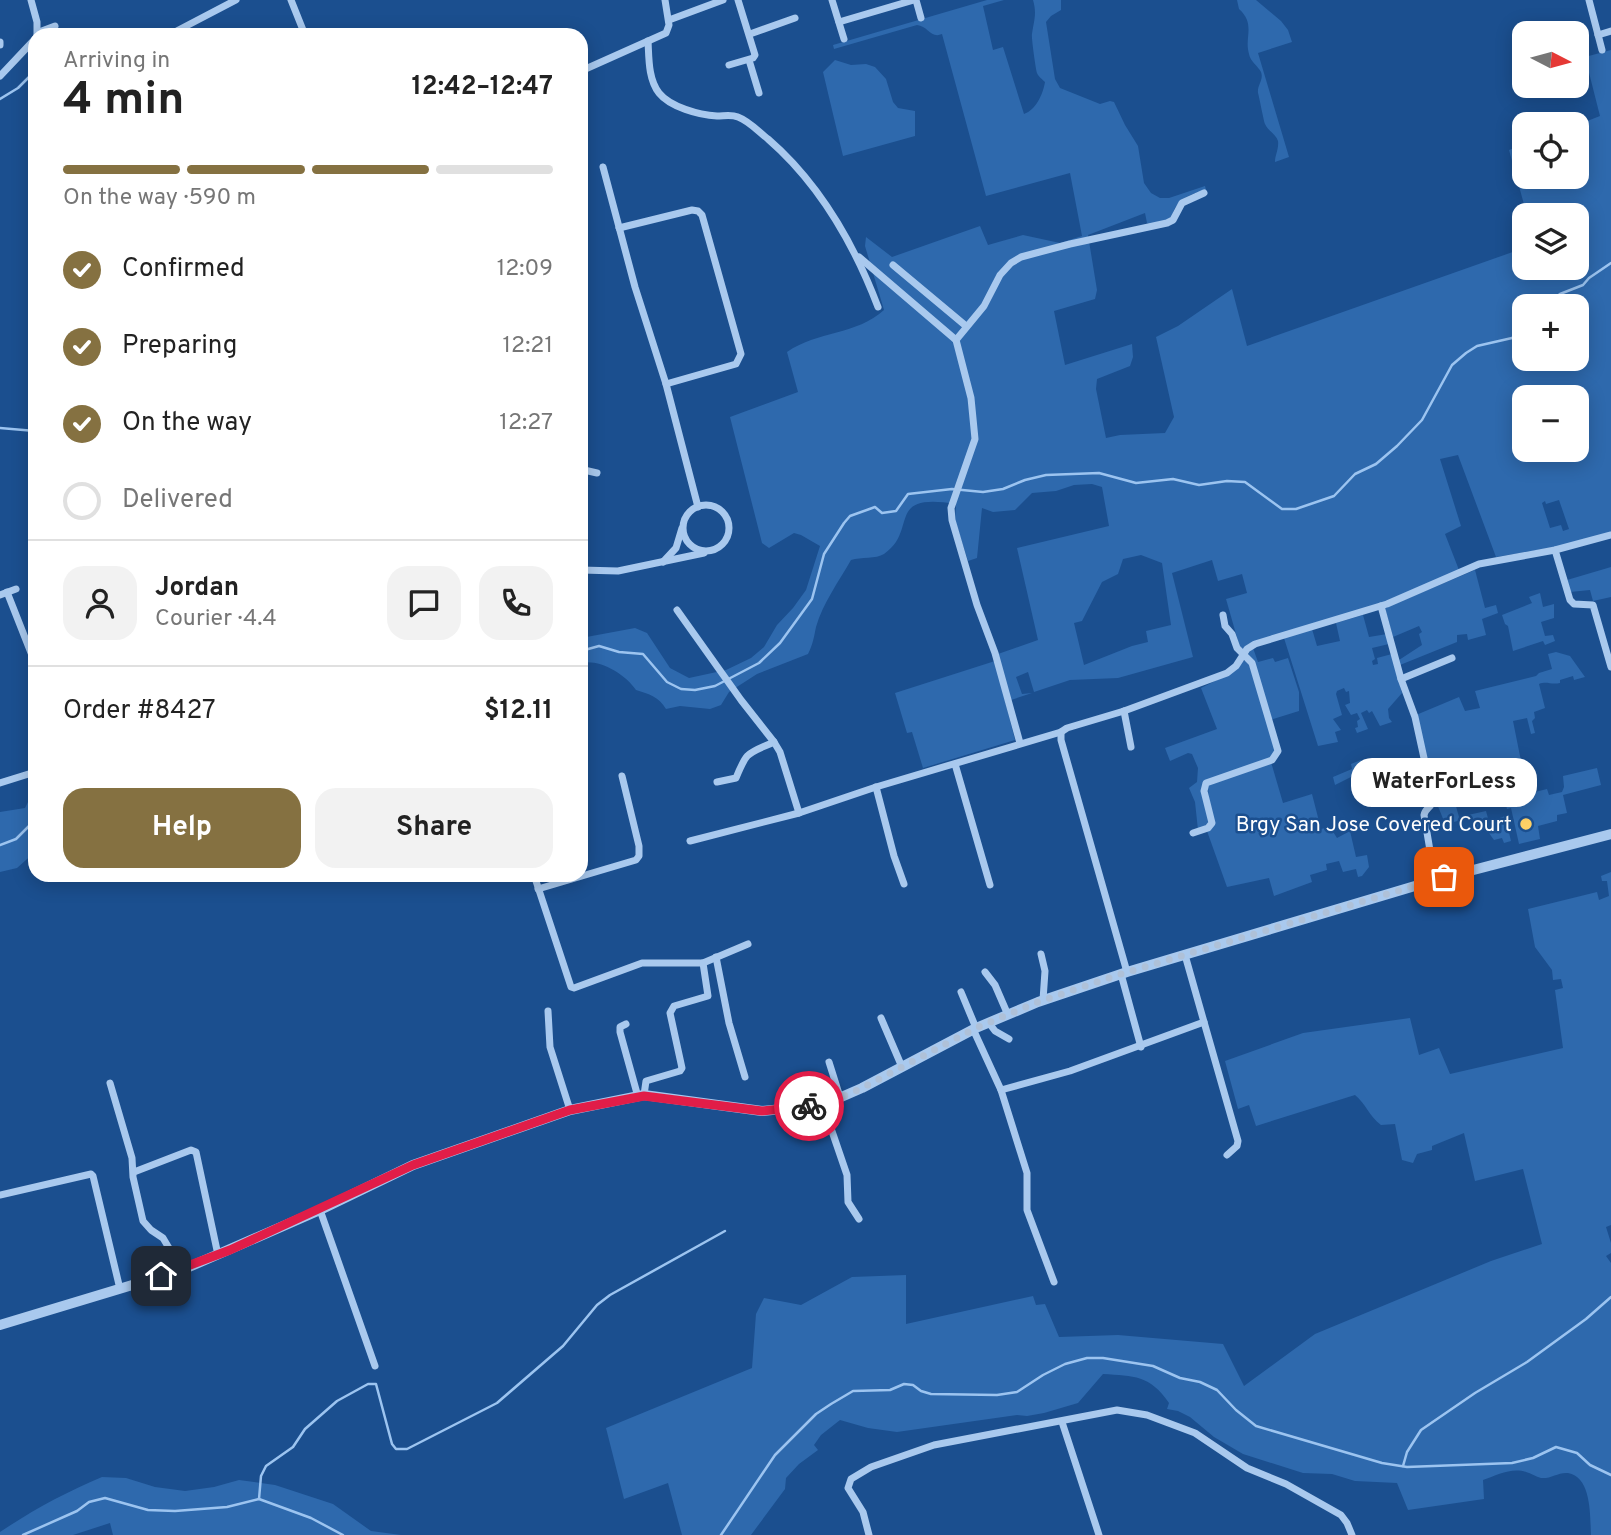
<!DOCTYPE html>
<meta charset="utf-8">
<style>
body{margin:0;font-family:Overpass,sans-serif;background:#f2f2f2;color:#222;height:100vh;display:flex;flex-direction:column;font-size:26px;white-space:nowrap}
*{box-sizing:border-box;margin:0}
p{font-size:23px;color:#767676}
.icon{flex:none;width:38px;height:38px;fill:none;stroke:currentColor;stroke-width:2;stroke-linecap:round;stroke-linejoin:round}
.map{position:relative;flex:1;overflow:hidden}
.details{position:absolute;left:28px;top:28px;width:560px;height:854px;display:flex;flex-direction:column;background:#fff;border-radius:21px;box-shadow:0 4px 18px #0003}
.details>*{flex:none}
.needle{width:46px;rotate:96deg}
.controls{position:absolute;left:1512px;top:21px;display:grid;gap:14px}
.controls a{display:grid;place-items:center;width:77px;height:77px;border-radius:14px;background:#fff;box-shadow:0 4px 18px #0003;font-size:35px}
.pin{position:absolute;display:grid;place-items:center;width:60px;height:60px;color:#fff;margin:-30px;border-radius:14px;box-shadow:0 4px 10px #0006}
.courier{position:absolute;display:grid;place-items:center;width:70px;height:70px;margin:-35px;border:5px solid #e11d48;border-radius:50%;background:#fff;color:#222;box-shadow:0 2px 9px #0007}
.bubble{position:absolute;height:49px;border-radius:21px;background:#fff;box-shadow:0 4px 18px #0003;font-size:23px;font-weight:700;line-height:49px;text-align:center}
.overview em{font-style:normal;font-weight:700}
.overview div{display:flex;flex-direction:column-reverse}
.overview{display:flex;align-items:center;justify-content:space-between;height:119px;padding:0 35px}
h1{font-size:46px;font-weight:700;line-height:52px}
.bar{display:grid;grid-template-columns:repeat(4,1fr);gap:10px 7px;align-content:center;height:84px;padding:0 35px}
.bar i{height:9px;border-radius:5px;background:#e0e0e0}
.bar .current{background:#857141}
.bar p{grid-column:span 4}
.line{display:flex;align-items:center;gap:18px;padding:0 35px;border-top:2px solid #e0e0e0}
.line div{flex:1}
.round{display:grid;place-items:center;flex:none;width:74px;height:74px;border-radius:21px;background:#f2f2f2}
ol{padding:0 35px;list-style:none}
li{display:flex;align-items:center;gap:21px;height:77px}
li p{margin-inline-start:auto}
li .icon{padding:7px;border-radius:50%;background:#857141;color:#fff;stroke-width:4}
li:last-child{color:#767676}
li i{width:38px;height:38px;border:4px solid #e0e0e0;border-radius:50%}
.action{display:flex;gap:14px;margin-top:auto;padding:14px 35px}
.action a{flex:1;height:80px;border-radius:21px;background:#857141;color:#fff;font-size:28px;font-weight:700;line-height:80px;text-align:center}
.action a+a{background:#f2f2f2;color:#222}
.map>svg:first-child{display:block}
</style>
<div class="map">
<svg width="1611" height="1535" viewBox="0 0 1611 1535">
<rect width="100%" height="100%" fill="#1b4f8f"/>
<g fill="#2e69ad" fill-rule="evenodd">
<path d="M987 0H1004L983 6 993 50 1003 47 1024 114C1036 110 1043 94 1045 82 1043 80 1038 76 1037 73 1036 71 1031 36 1032 34 1034 20 1037 14 1033 0H1061V10L1051 16 1046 22 1055 79 1060 88 1100 104 1110 101 1114 102 1125 125 1138 146 1144 183 1151 193 1160 198H1169L1205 186 1206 190C1190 194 1175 200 1172 217 1166 221 1154 226 1147 223L1145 213 1088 235 1097 290 1095 299 1054 311 1065 365 1132 344 1133 357 1130 366 1097 379 1096 389 1106 438 1120 435 1165 433 1174 417 1156 337 1178 326 1232 289 1247 346 1524 248V268H1577V215H1527L1509 150 1524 144V177H1577V125L1600 116 1585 57 1611 50V533L1562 546 1496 557 1458 455 1440 459 1461 526 1445 534 1459 570 1379 604 1242 650 1240 648 1226 599 1247 593 1242 574 1218 581 1212 560 1172 573 1193 657 1118 678 1070 680 1034 692 1028 672 1016 677 1022 694 1032 693 1011 700 998 654 1038 640 1017 548 1109 526 1102 487 1092 484 1074 485 1056 491 1032 493 1015 510 993 512 982 508 977 558 968 561 955 520 956 504C884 492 919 530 884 554 876 559 861 557 851 560 839 581 823 603 816 627 814 637 813 644 808 654L757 674 729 692 721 705 710 709 680 706 666 709C659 697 649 694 636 690 625 674 600 659 581 663V638L635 628 647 633 670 668 689 678 726 670 751 658 764 647 777 625 793 608 806 590 820 546 801 535 794 533 769 548 762 543 730 417 798 392 787 352C817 331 857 335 884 310L865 246 866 237 892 257 980 226 988 245 1023 235 1060 243 1082 236 1070 173 986 196 942 34C931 39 928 26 917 25L834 49 833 45ZM1524 306H1577V359H1524ZM1524 397H1577V450H1524ZM1559 500 1569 529 1563 531 1561 525 1550 528 1542 503 1545 501 1546 504ZM1141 555 1162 563 1171 625 1146 631 1148 642 1132 646 1084 665 1074 623 1082 621 1102 582 1118 574 1123 559Z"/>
<path d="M1237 0H1256L1281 21 1288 30 1292 42 1258 53 1289 157 1275 162C1275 155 1279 149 1278 141 1276 134 1268 131 1265 124 1264 122 1259 96 1258 93 1257 85 1264 80 1261 72 1258 66 1250 61 1249 54 1244 37 1256 24 1239 9Z"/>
<path d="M835 60 851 65 866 64 875 67 886 79 893 102 898 108 915 111V136L843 156 823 72Z"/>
<path d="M1611 567V597L1593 601 1590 590 1570 592 1567 580Z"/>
<path d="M1475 570 1485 608 1496 605 1498 613 1482 619 1486 635 1468 640 1467 634 1457 635V642L1400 665 1399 660 1422 645 1419 634 1422 632 1419 626 1393 637 1385 608Z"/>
<path d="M1540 593 1543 607 1554 604V618L1541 622 1545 636 1553 635 1555 641 1545 645 1543 641 1513 651 1508 626 1505 624 1502 615 1532 603 1529 597Z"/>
<path d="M1363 615 1369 637 1387 634 1389 644 1372 648 1375 659 1372 661 1373 665 1378 664 1377 658 1392 654 1402 693 1388 709 1389 718 1392 722 1380 726 1372 711 1369 713 1367 710 1361 713 1368 729 1357 733 1355 728 1358 727 1357 721 1360 719 1357 713 1351 715 1345 705 1350 703 1349 691 1346 692 1344 688 1337 691 1336 694 1342 715 1333 719 1341 730 1335 732 1338 742 1318 746 1284 638 1312 629 1317 646 1340 641 1336 623Z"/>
<path d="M1253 648 1258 662 1273 658 1275 662 1288 658 1299 692V711L1270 720 1248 654Z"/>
<path d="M1556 652 1570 656 1585 677 1574 680 1573 676 1560 680V683C1551 685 1547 681 1539 684L1545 708 1534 712 1535 718 1532 721 1535 733 1531 734 1527 718 1513 721 1520 756 1531 793 1547 789 1549 795 1562 792 1564 787 1563 776 1597 768 1601 785 1563 795 1567 813 1557 815V821L1538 826 1540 839 1519 844 1511 808 1507 809 1505 801 1510 799V795L1513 794 1508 780 1505 778 1475 786 1476 791 1469 794 1461 788 1456 765 1429 772 1416 715 1459 697 1465 711 1480 708 1475 691 1536 676 1539 673 1552 669 1548 654Z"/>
<path d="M995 661 1015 740 923 768 912 732 907 733 895 693Z"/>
<path d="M1243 661H1248L1276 748 1272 758 1204 782 1210 823 1198 830 1195 802 1189 788 1197 782 1198 768 1192 754 1188 753 1170 761 1165 748 1217 729 1201 688 1225 676Z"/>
<path d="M1361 760 1363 762 1370 760 1373 773 1358 779 1359 772 1355 771 1353 776 1335 785 1333 777 1352 769 1351 764Z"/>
<path d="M1271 762 1283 803 1312 794 1321 829 1330 827 1337 838 1350 831 1356 857 1367 855 1369 867 1362 876 1358 877 1356 869 1343 872 1339 861 1326 864 1327 870 1310 875 1312 882 1274 896 1269 878 1227 887 1207 831 1210 829 1208 787 1209 784Z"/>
<path d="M35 795V852L17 868 0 872V812L25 808 30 798Z"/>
<path d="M1454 799 1459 817 1486 811 1489 822 1505 816 1511 841 1504 843 1502 838 1494 840 1486 829 1475 830 1472 817 1450 823V820L1444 821 1437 804Z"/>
<path d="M1611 872V1225L1606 1227 1611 1243V1253L1606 1256 1611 1263V1535H1591C1590 1517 1592 1477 1568 1473 1558 1472 1551 1479 1541 1478 1536 1477 1531 1473 1526 1472 1512 1467 1497 1475 1483 1480L1484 1499 1408 1510 1397 1483 1355 1481 1332 1474 1303 1473 1243 1454 1214 1437 1190 1417 1178 1411 1167 1409 1169 1403C1150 1375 1134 1376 1103 1374L1078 1403 1044 1413 1027 1416 1017 1415 897 1432 868 1428 840 1420 821 1435 814 1445 818 1450 799 1464 786 1478 785 1489 751 1535H682L668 1483 624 1499 606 1428 752 1368 756 1314 764 1298 801 1305 852 1277 906 1275V1324L1033 1296 1036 1305 1045 1304 1059 1337 1118 1335 1223 1344 1244 1386 1315 1334 1491 1261 1542 1244 1523 1169 1475 1181 1464 1133 1432 1146V1150L1417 1154 1413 1163 1402 1160 1395 1124 1381 1125C1369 1116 1366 1104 1355 1095L1256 1126 1249 1105 1238 1109 1225 1061 1303 1033 1410 1018 1419 1055 1439 1048 1450 1074 1563 1048 1555 990 1563 988 1561 979 1553 980 1552 970 1535 947 1528 909 1597 892 1599 900 1609 896 1607 881H1602L1601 876Z"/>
<path d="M102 1477 126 1478 155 1487 185 1491 214 1487 239 1480 275 1485 333 1504 371 1531 401 1535H113L110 1523 73 1535H0V1532C33 1510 66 1492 102 1477Z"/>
</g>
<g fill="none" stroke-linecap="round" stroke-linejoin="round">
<g stroke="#9cc4f0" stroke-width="2.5">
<path d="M0 99 18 88 35 71"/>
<path d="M1544 306 1560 294 1583 285 1589 278 1611 263"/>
<path d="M0 428 35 431"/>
<path d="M581 651 599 646 619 652 643 654 667 682 681 689 695 690 715 686 759 663 780 643 812 599 824 554 844 523 850 516 875 507 882 513 896 511 908 494 952 489 983 492 1003 489 1025 480 1046 475 1099 473 1136 483 1173 479 1199 485 1227 481 1245 482 1282 509H1296L1334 496 1355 474 1376 464 1397 446 1422 420 1452 365 1466 353 1477 346 1512 338 1524 328"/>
<path d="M0 845 16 839 35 820"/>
<path d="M1403 1466 1407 1452 1421 1430 1475 1393 1527 1362 1586 1319 1611 1297"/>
<path d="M259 1499 261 1476 266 1466 293 1447 305 1429 337 1401 368 1384H376L392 1444 396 1449H407L497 1403 563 1346 597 1305 610 1295 725 1231"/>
<path d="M23 1535 77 1511 89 1502 105 1498 148 1510 175 1511 227 1507 259 1499 311 1518 343 1535"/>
<path d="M721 1535 775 1455 816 1414 831 1404 853 1391 890 1390 904 1384 913 1385 921 1391 931 1394 997 1395 1017 1392 1043 1375 1065 1364 1087 1358H1103L1153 1366 1180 1378 1200 1382 1217 1390 1236 1410 1256 1426 1382 1463 1407 1467 1512 1463 1533 1458 1556 1447 1577 1453 1590 1465 1611 1475"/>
</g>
<g stroke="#a9c9ee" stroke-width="7">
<path d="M31 0 37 22V35"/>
<path d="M291 0 305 35"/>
<path d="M832 0 844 39"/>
<path d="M916 0 921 18"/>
<path d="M1589 0 1602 50"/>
<path d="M669 20 723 0"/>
<path d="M839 22 914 0"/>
<path d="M39 32 55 26"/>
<path d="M750 34 795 18"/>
<path d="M169 35 236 0"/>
<path d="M1598 35 1611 31"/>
<path d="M648 41C649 57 648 79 659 93 670 107 699 115 717 116 724 116 731 114 738 117 749 121 759 132 768 139 820 184 854 244 878 307"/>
<path d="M0 42V45"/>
<path d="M749 60 759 93"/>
<path d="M729 65 753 58 755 55 738 0"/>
<path d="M581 71 666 33 669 25 665 0"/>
<path d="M0 76 35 39"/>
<path d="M603 167 635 287 666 384 698 507"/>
<path d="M619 228 692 210 698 211 702 215 741 354 736 364 666 384"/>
<path d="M859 257 956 340"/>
<path d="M893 265 966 326"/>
<path d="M581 453 584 470 581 472"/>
<path d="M584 470 597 473"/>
<circle cx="706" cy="528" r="23"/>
<path d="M1555 550 1570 600 1574 604 1593 605 1611 667"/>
<path d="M663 562 676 548 682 528"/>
<path d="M581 570 618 571 704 553"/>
<path d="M7 592 35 663"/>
<path d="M0 595 16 589"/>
<path d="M1381 606 1401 679 1415 717 1433 799C1433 807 1425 808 1424 815L1435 880"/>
<path d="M677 610 741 700 774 742 780 752 799 813 876 787 1061 732 1067 728 1124 711 1227 673 1236 666 1247 649 1255 644 1387 604 1479 564 1555 550 1611 535"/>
<path d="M1401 679 1452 658"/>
<path d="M1124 711 1131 747"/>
<path d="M1061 732V740L1127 972"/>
<path d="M1020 743 995 653 977 605 952 520 951 508 975 439 971 398 956 340 984 306 1000 275 1011 263 1021 257 1070 244 1167 223 1173 220 1182 203 1204 193"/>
<path d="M955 764 990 885"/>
<path d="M717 782 736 778C747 751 747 754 774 742"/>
<path d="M0 783 35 772"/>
<path d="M876 787 894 856 904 884"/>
<path d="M1193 833 1208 828 1212 823 1204 791 1206 783 1272 760 1278 751 1252 663 1237 648 1232 634 1225 626 1223 615"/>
<path d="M690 841 799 813"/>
<path d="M534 875 571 987 574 988 642 963H703L748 944"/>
<path d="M538 889 636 860 639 856V846L622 776"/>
<path d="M1041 954 1045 971 1043 1000"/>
<path d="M716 957 729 1023 745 1077"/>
<path d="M985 972 995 985 1008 1015"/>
<path d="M1121 974 1141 1047"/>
<path d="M961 992 976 1028"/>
<path d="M548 1011 550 1047 570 1110"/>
<path d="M881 1018 902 1067"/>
<path d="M1204 1022 1238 1141 1237 1146 1227 1155"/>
<path d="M989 1023 995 1031 1009 1039"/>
<path d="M626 1024 620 1027V1032L638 1097"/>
<path d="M973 1029 1001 1090 1027 1173V1210L1054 1282"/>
<path d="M829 1062 840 1097"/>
<path d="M110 1083 132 1158 133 1177 143 1221 151 1230 163 1238 182 1270"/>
<path d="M1001 1090 1070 1071 1204 1022 1185 955"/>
<path d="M644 1095 646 1081 680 1071 682 1068 670 1013 674 1006 708 996 703 963"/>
<path d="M823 1105 847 1175 848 1202 859 1219"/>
<path d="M134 1172 191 1150 196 1152 218 1255"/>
<path d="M0 1195 91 1174 93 1176 120 1289"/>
<path d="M320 1210 375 1366"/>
<path d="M1062 1422 1099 1535"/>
<path d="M869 1535 863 1512 848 1488 851 1479 871 1467 934 1445 1117 1410 1147 1415 1195 1433 1247 1468 1286 1484 1341 1515 1347 1523 1352 1535"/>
</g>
<path stroke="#a9c9ee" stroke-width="10" d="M0 1325 182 1270 320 1210 413 1165 570 1110 644 1095 762 1111 823 1105 862 1088 976 1028 1038 1002 1127 972 1435 880 1611 834"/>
</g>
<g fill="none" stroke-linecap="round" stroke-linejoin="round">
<path stroke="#afc1d8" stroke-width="7" stroke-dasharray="0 12.6" d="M809 1106 823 1105 862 1088 976 1028 1038 1002 1121 974 1444 877"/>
<path stroke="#e11d48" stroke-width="9" d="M161 1276 230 1250 413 1165 570 1110 644 1096 762 1111 809 1106"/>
</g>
<circle fill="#ffd166" stroke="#1b4f8f" stroke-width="2.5" cx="1526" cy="824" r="7"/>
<g text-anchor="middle" stroke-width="5" stroke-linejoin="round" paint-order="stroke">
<g font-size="21" fill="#fff" stroke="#1b4f8f" text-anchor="end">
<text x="1512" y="831">Brgy San Jose Covered Court</text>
</g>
</g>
</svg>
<div class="controls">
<a><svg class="needle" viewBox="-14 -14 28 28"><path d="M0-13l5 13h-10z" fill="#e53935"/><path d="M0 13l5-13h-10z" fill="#767676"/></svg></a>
<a><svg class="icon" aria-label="locate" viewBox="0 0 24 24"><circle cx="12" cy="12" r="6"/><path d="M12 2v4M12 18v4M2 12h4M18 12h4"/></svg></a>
<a><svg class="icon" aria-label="layers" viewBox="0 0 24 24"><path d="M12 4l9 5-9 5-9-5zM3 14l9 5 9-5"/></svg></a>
<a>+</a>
<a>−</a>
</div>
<div class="pin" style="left:1444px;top:877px;background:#ea580c"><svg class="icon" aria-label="bag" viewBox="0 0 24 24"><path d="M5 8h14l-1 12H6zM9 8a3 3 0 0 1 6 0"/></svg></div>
<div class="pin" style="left:161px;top:1276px;background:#1f2937"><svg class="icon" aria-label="home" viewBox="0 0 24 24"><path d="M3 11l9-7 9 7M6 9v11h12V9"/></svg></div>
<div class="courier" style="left:809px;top:1106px"><svg class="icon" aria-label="bike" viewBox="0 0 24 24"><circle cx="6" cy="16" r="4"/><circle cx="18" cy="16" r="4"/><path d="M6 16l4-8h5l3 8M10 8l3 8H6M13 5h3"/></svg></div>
<div class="bubble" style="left:1351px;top:758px;width:186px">WaterForLess</div>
<section class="details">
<div class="overview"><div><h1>4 min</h1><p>Arriving in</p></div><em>12:42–12:47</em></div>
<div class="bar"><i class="current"></i><i class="current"></i><i class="current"></i><i></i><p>On the way · 590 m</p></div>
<ol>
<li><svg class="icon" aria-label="check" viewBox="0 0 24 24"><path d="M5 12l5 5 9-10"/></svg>Confirmed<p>12:09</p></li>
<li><svg class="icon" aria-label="check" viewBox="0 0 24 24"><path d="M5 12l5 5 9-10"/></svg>Preparing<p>12:21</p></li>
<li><svg class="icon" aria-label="check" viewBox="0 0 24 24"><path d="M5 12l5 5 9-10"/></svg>On the way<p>12:27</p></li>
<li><i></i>Delivered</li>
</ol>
<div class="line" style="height:126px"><a class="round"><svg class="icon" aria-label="person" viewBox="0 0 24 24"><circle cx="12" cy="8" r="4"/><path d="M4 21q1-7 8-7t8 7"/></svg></a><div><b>Jordan</b><p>Courier · 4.4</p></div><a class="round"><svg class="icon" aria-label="chat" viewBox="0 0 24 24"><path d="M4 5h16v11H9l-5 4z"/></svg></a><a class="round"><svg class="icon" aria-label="phone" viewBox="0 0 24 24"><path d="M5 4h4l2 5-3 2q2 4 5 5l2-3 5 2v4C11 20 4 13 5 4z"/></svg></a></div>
<div class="line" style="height:91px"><div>Order #8427</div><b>$12.11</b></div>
<div class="action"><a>Help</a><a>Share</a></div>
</section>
</div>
